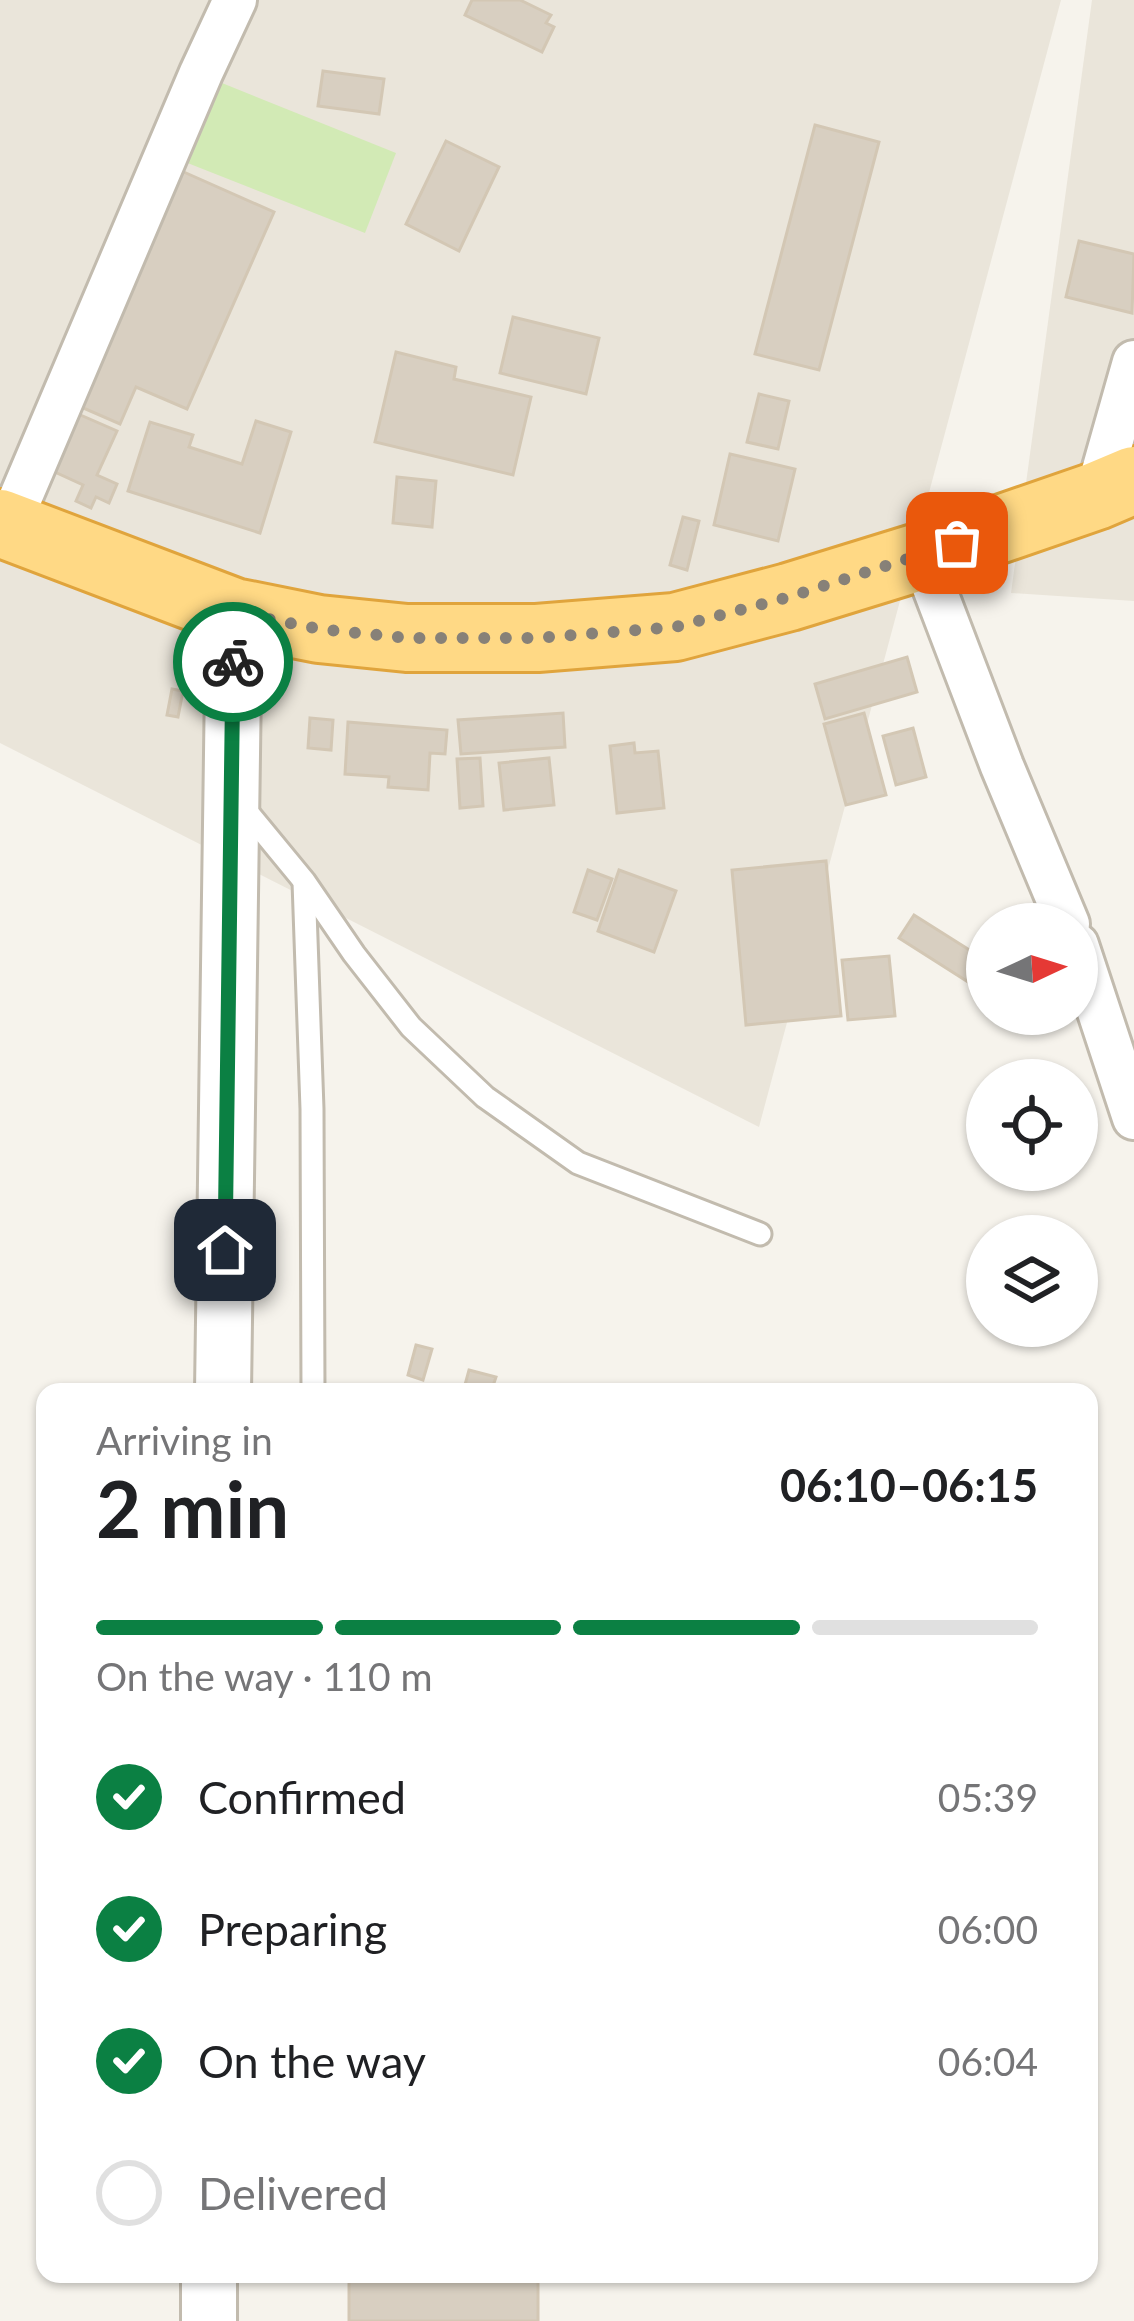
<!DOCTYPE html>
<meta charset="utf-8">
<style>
body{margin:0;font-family:Lato,sans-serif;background:#f2f2f2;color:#202124;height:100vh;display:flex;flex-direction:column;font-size:45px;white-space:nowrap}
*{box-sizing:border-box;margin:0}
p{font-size:39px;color:#757577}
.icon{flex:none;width:66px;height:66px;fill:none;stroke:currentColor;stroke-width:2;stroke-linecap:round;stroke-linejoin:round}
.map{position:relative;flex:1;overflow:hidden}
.side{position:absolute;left:36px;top:1383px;width:1062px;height:900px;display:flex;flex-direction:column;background:#fff;border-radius:24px;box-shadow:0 3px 9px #0004}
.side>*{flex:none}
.needle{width:78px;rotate:86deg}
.buttons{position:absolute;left:966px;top:903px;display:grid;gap:24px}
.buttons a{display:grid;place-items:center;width:132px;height:132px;border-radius:50%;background:#fff;box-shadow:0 3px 9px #0004;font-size:60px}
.pin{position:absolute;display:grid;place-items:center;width:102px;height:102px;color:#fff;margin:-51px;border-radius:24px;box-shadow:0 6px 18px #0006}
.courier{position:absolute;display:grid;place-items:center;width:120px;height:120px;margin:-60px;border:9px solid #0b8043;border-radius:50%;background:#fff;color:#222;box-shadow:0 3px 15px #0007}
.overview em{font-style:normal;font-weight:700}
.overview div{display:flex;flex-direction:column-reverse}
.overview{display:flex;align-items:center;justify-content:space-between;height:204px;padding:0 60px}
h1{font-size:78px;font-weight:700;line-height:90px}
.bar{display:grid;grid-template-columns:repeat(4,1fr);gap:18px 12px;align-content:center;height:144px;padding:0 60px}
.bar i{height:15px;border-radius:9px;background:#e0e0e0}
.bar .active{background:#0b8043}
.bar p{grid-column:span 4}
ol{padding:0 60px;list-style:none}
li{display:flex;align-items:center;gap:36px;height:132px}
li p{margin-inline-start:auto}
li .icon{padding:12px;border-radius:50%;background:#0b8043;color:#fff;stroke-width:4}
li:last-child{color:#757577}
li i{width:66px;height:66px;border:6px solid #e0e0e0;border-radius:50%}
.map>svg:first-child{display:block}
</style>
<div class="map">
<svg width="1134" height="2321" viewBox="0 0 1134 2321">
<rect width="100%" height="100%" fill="#f6f3ec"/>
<g fill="#eae5da">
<path d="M0 0H1061L759 1127 0 743Z"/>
<path d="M1092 0H1134V601L1011 593Z"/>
</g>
<path fill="#d2eab5" d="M217 81 396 153 365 233 185 162Z"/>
<g fill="#d8cfc1" stroke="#d3c7b4" stroke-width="3">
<path d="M472 0H520L551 15 546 23 554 27 542 52 465 15Z"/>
<path d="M323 71 384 79 379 114 318 106Z"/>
<path d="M815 125 879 142 819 370 755 354Z"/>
<path d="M446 141 499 167 459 251 406 224Z"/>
<path d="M177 169 274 212 187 409 136 387 120 424 74 404Z"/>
<path d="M1079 241 1134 254 1132 313 1066 297Z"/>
<path d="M513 317 599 338 586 394 500 373Z"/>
<path d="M396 352 456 367 454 379 531 397 513 475 375 442Z"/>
<path d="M759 394 789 401 778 449 747 442Z"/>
<path d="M69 410 117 431 97 475 117 484 109 503 96 497 91 508 76 501 83 485 44 467Z"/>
<path d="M256 421 291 432 260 533 128 491 150 422 193 435 189 447 242 464Z"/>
<path d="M730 454 795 469 778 541 714 525Z"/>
<path d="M397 477 436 481 432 527 393 523Z"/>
<path d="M683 517 699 521 687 570 670 565Z"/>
<path d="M907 657 917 692 825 719 815 684Z"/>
<path d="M172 689 183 691 178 717 167 715Z"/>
<path d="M563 713 565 747 461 754 458 720Z"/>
<path d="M864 713 886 795 846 805 824 724Z"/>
<path d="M310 718 333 720 331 750 308 748Z"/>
<path d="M348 722 447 730 445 754 430 753 428 790 388 787 389 777 345 774Z"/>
<path d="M913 728 926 777 896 785 883 736Z"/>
<path d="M634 743 635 753 658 751 664 808 617 813 610 746Z"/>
<path d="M480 758 483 806 460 808 457 759Z"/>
<path d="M549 758 554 805 504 810 499 763Z"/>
<path d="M826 861 841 1016 746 1025 732 870Z"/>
<path d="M588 870 612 879 597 920 574 912Z"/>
<path d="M619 870 676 891 654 952 598 931Z"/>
<path d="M914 915 987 961V994L899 938Z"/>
<path d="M889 956 895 1016 848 1020 842 960Z"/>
<path d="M416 1345 432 1349 423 1380 408 1375Z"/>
<path d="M469 1370 496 1377 491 1392H463Z"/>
<rect x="349" y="2274" width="189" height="47"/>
</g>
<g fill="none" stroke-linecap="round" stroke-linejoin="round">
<g stroke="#c2bbae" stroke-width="27">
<g id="service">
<path d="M243 807 304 881 354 954 411 1027 485 1097 578 1163 760 1234"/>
<path d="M304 882 312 1109 313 1392"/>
</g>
</g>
<g stroke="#c2bbae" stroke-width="48">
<g id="minor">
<path d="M1096 496 1134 362"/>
<path d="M8 527 201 73 235 0"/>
<path d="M922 556 1002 766 1068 924"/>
<path d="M1077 945 1134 1118"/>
</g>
</g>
<g stroke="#c2bbae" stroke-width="60">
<g id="tertiary">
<path d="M223 1392 234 612"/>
<path d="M209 2321V2274"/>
</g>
</g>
<g stroke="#e0a43c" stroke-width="72">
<path id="trunk" d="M0 523 234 612 319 629 407 638H537L675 627 789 597 922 556 1096 496 1134 480"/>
</g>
<use href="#service" stroke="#fff" stroke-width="21"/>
<use href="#minor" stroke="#fff" stroke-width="42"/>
<use href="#tertiary" stroke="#fff" stroke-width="54"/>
<use href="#trunk" stroke="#ffd985" stroke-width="66"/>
</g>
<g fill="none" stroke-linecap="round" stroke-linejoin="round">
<path stroke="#878178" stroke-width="12" stroke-dasharray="0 21.6" d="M233 662 234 612 319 629 407 638H537L675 627 789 597 957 543"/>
<path stroke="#0b8043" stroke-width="15" d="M225 1250 233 662"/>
</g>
</svg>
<div class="buttons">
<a><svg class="needle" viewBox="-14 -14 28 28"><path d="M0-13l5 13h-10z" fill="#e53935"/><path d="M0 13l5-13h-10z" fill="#757577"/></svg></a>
<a><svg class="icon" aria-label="locate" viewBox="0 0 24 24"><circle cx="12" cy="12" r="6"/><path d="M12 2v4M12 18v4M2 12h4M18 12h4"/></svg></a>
<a><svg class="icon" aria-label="layers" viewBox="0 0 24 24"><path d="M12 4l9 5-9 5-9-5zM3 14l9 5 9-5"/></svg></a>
</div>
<div class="pin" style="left:957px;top:543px;background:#ea580c"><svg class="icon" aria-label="bag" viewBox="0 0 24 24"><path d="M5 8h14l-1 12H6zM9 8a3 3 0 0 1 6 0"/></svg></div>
<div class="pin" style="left:225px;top:1250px;background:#1f2937"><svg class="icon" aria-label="home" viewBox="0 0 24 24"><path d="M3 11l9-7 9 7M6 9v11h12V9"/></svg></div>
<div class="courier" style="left:233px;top:662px"><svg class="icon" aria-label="bike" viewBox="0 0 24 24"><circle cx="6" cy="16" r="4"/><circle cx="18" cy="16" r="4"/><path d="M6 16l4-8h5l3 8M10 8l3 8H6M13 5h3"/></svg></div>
<section class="side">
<div class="overview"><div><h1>2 min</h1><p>Arriving in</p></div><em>06:10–06:15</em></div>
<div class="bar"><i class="active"></i><i class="active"></i><i class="active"></i><i></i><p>On the way · 110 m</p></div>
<ol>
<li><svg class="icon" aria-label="check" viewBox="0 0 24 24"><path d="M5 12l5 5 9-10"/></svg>Confirmed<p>05:39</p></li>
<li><svg class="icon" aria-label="check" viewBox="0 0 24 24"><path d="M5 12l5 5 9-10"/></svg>Preparing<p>06:00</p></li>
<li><svg class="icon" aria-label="check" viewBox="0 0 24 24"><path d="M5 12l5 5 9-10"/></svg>On the way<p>06:04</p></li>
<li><i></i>Delivered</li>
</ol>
</section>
</div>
